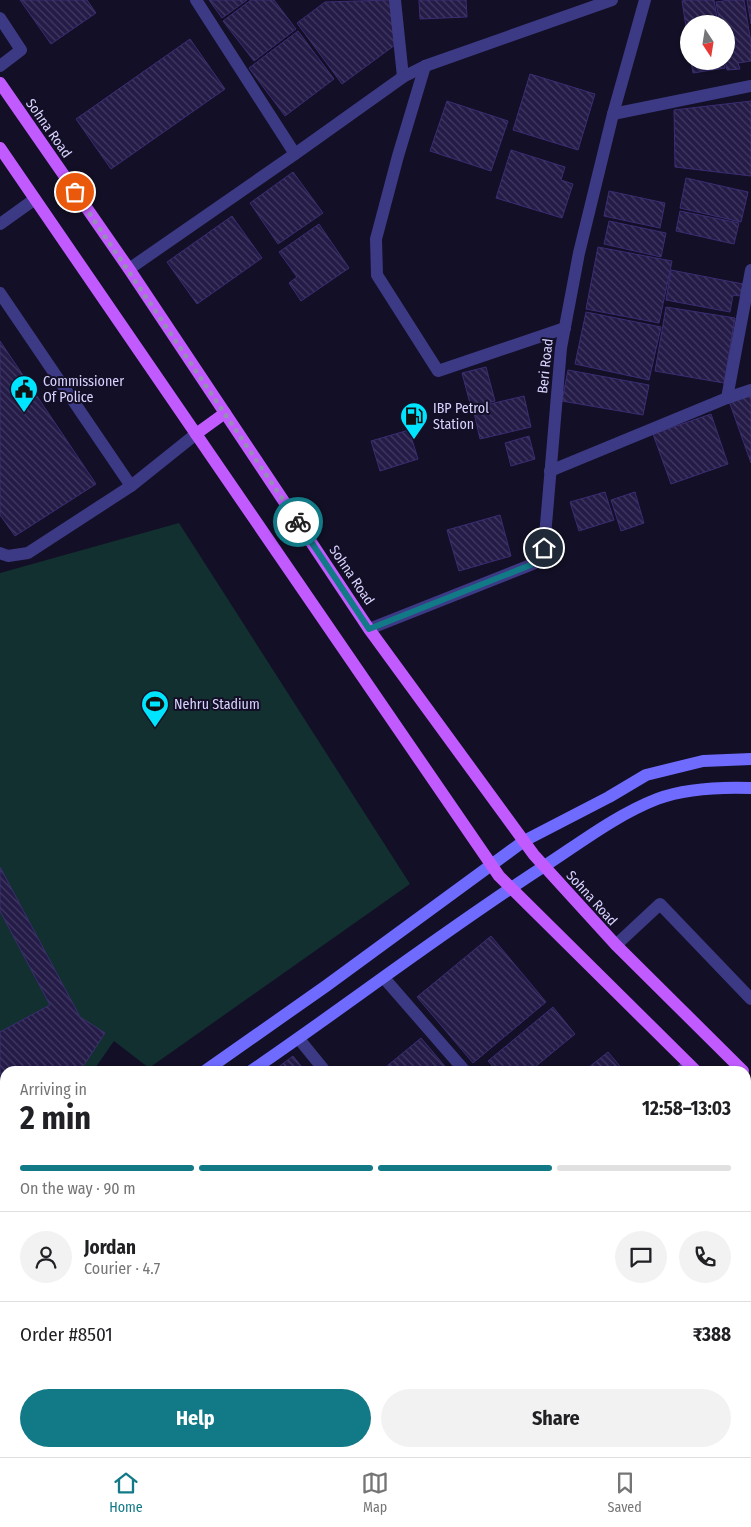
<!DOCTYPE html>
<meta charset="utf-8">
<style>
body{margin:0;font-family:"Fira Sans Condensed",sans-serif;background:#f2f2f2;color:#202124;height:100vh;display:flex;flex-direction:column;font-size:19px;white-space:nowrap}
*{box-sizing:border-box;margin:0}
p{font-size:16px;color:#757577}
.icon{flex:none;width:28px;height:28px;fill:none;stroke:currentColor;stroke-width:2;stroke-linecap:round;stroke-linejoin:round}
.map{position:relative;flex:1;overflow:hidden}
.panel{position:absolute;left:0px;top:1066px;width:751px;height:391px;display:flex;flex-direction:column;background:#fff;border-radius:15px 15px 0 0;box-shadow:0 1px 4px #0004}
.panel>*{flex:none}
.needle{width:32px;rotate:168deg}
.tools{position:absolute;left:680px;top:15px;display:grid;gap:10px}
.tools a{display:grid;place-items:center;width:55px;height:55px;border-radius:50%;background:#fff;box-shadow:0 1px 4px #0004;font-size:25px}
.pin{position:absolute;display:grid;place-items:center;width:42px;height:42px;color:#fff;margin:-21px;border:2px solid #fff;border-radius:50%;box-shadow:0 1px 5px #0007}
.courier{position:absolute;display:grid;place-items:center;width:50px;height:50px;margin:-25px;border:4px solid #127987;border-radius:50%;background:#fff;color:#222;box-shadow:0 1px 6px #0007}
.head em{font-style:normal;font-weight:700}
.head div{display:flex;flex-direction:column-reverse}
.head{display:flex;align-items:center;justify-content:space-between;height:85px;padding:0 20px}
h1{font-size:32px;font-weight:700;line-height:38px}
.bar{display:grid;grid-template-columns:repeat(4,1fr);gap:8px 5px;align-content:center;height:60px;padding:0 20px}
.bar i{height:6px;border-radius:4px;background:#e0e0e0}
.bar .current{background:#127987}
.bar p{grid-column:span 4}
.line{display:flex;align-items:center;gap:12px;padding:0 20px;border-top:1px solid #e0e0e0}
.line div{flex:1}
.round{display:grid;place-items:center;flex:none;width:52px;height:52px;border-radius:26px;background:#f2f2f2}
.action{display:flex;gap:10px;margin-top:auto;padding:10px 20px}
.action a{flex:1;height:58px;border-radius:30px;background:#127987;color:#fff;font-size:20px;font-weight:700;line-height:58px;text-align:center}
.action a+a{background:#f2f2f2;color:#202124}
.dock{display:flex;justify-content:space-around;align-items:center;height:70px;border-top:1px solid #e0e0e0;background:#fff;font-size:14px;color:#757577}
.dock a{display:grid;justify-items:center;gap:2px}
.dock .current{color:#127987}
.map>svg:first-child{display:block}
</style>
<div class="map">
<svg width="751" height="1457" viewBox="0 0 751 1457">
<defs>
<pattern id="building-back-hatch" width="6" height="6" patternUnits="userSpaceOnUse" patternTransform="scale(1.25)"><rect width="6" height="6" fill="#241b47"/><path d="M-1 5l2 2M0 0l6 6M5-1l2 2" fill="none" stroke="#433b63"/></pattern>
</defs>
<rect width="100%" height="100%" fill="#130f26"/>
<path fill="#12302f" d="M179 523 410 884 149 1068 114 1041 93 1071H5V1158L0 1160V573Z"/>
<g fill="url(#building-back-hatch)" stroke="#3b2d73">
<path d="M20 0H87L96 13 51 44Z"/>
<path d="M209 0H247L222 18Z"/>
<path d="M251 0H274L296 29 254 61 223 21Z"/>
<path d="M390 0 395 45 342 84 297 23 325 2Z"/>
<path d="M419 0H466L467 17 420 19Z"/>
<path d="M687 0H714L718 24H689V46L682 1Z"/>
<path d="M730 0H744L751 43V61L738 63 740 69 727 70 725 61 726 24H720L716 2Z"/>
<path d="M747 0H751V24Z"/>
<path d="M298 31 334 79 285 116 249 68Z"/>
<path d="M190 39 225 89 111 169 76 119Z"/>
<path d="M691 61H723L725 68 693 73Z"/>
<path d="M530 74 595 94 578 150 513 130Z"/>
<path d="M447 101 508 121 491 171 430 151Z"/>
<path d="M751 101V176L675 167 674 110Z"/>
<path d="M511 150 565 167 561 180 573 184 562 218 496 198Z"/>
<path d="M293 172 323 213 278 244 250 203Z"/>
<path d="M686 178 748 192 741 222 680 208Z"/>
<path d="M609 191 665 203 660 228 604 216Z"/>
<path d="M680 211 739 223 734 244 676 231Z"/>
<path d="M232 216 262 258 197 304 167 262Z"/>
<path d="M609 221 666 233 661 257 604 244Z"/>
<path d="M319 224 349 268 301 301 289 283 297 277 279 252Z"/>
<path d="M598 247 672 261 659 323 586 309Z"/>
<path d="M671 270 743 284 740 296 733 295 730 312 666 300Z"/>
<path d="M666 307 735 318 724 383 655 371Z"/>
<path d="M586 312 661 327 649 380 575 364Z"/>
<path d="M0 341 96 484 15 536 0 515Z"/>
<path d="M486 367 495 401 471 407 462 373Z"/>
<path d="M568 370 649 385 643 415 562 401Z"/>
<path d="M751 393V463L729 401Z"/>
<path d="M524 396 531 427 480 439 473 408Z"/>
<path d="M711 414 728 464 671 484 653 434Z"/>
<path d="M409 430 418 459 380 471 371 441Z"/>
<path d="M529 436 535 459 511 466 505 443Z"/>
<path d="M605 492 614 520 579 531 570 502Z"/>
<path d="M635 492 644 523 621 531 611 500Z"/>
<path d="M500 515 511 556 459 571 447 530Z"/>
<path d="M0 867 80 1017 105 1033 80 1071H5V1149L0 1153V1032L50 1005 0 911Z"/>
<path d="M491 936 546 1002 473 1063 417 997Z"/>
<path d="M553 1007 575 1034 530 1071H497L488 1061Z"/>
<path d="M421 1038 449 1071H381Z"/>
<path d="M608 1052 624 1071H584Z"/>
<path d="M293 1056 305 1071H273Z"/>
<path d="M746 1201 751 1207V1313L746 1317Z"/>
<path d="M5 1264V1353L0 1357V1269Z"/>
<path d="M0 1377 5 1383V1407L0 1411Z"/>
<path d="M5 1419V1452H50L54 1457H0V1423Z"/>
<path d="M86 1452H150L144 1457H90Z"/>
<path d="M178 1452H200L204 1457H172Z"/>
<path d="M220 1452H277L271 1457H224Z"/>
<path d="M289 1452H341L344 1457H284Z"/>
<path d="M363 1452H467L471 1457H366Z"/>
<path d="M521 1452H547L542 1457H524Z"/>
</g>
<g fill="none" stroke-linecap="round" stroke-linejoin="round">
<g stroke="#3d3a85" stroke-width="12">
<path d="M0 18 21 50 0 66"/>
<path d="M0 224 35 199"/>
<path d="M0 293 131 486"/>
<path d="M0 553 8 556 28 553 131 486 196 434"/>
<path d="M616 945 660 904 751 999"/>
</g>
<g stroke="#3d3a85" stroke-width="12">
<path d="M196 0 295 154"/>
<path d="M395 0 403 77"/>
<path d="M425 66 398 156 376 239 377 275 438 371 565 328"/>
<path d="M613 114 751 86"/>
<path d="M129 269 295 154 403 77 425 66 612 0"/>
<path d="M727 398 751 270"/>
<path d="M550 471 727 398 751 390"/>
<path d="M369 629 533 564 540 557 544 548 561 348 579 253 613 114 645 0"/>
<path d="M384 978 465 1071"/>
<path d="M299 1039 325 1071"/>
<path d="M681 1071 689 1065"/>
<path d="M0 1367 5 1372"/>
<path d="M76 1452 80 1457"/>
<path d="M205 1452 209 1457"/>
<path d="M348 1452 352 1457"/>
<path d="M496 1452 500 1457"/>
<path d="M164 1457 170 1452"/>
</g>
<g stroke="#6f6bff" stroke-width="12">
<path d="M205 1071 326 986 524 841 609 797 646 775 703 761 751 759"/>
<path d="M251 1071C349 1004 444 931 543 867 580 843 616 815 657 799 684 789 722 787 751 788"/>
<path d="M0 1211 5 1207"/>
<path d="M0 1246 5 1243"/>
<path d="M746 1344 751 1340"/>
<path d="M746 1384 751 1381"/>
<path d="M570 1457 577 1452"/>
<path d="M633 1457 640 1452"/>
</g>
<g stroke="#c25bff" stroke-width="12">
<path d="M0 83 129 269 369 629 534 855 616 945 743 1071"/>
<path d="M0 148 499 876 696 1071"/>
<path d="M196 434 225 413"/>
<path d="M746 1120 751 1125"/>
</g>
</g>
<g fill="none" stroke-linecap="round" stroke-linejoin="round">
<path stroke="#948fb3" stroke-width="5" stroke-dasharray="0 9" d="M75 192 298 522"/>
<path stroke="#127987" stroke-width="6" d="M298 522 369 629 533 564 540 557 544 548"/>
</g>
<defs>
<g id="civic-pin" transform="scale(1.4375)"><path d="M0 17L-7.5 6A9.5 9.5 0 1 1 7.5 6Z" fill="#00e5ff" stroke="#130f26"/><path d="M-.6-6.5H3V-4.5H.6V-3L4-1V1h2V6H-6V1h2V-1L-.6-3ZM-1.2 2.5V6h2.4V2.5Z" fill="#111"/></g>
<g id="fuel-pin" transform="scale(1.4375)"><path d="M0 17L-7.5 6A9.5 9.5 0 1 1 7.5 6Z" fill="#00e5ff" stroke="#130f26"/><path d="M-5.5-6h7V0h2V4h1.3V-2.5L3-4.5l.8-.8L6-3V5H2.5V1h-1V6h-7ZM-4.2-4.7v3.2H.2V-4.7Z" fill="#111"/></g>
<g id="stadium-pin" transform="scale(1.4375)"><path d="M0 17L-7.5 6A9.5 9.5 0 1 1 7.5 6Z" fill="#00e5ff" stroke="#130f26"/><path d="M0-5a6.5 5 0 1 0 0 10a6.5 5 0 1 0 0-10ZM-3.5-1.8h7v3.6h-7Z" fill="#111"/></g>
</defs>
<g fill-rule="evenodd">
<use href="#civic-pin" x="24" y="389"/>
<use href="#fuel-pin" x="414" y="416"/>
<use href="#stadium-pin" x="155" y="704"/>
</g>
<g text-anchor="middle" stroke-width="4" stroke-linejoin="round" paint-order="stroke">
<g font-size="14" fill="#d9d4ff" stroke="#130f26">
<text transform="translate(49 128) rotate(55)" y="5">Sohna Road</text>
<text transform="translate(545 366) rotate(-84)" y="5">Beri Road</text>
<text transform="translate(352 575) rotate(56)" y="5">Sohna Road</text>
<text transform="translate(592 898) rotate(48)" y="5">Sohna Road</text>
</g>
<g font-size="14" fill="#d9d4ff" stroke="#130f26" text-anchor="start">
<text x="43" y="386">Commissioner<tspan x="43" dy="16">Of Police</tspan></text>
<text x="433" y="413">IBP Petrol<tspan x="433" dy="16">Station</tspan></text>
<text x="174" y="709">Nehru Stadium</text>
</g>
</g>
</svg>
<div class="tools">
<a><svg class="needle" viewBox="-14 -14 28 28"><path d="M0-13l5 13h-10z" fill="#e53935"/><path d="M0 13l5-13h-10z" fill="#757577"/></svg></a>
</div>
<div class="pin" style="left:75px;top:192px;background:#ea580c"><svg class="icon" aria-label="bag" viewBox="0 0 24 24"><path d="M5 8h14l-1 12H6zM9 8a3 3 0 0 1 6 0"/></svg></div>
<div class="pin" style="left:544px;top:548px;background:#1f2937"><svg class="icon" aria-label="home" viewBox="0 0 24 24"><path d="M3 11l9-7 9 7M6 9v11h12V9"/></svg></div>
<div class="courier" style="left:298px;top:522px"><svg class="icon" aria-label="bike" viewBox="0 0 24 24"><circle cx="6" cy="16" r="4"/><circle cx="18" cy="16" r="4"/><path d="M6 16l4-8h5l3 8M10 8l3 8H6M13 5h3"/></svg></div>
<section class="panel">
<div class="head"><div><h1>2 min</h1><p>Arriving in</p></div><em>12:58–13:03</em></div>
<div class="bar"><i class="current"></i><i class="current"></i><i class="current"></i><i></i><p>On the way · 90 m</p></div>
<div class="line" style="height:90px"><a class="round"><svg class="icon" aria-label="person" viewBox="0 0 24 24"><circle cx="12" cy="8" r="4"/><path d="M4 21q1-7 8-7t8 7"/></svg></a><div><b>Jordan</b><p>Courier · 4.7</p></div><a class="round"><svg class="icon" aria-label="chat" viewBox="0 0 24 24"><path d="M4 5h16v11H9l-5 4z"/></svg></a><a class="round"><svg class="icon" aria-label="phone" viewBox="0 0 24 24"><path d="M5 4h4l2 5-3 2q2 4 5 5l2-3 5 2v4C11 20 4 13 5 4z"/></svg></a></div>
<div class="line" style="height:65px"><div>Order #8501</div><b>₹388</b></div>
<div class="action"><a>Help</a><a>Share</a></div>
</section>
</div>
<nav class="dock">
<a class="current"><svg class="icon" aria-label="home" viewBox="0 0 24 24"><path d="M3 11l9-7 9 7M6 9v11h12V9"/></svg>Home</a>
<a><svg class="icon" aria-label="map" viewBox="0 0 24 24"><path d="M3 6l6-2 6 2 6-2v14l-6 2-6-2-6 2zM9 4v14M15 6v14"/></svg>Map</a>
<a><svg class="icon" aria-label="saved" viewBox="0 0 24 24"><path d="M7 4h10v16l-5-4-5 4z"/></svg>Saved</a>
</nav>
